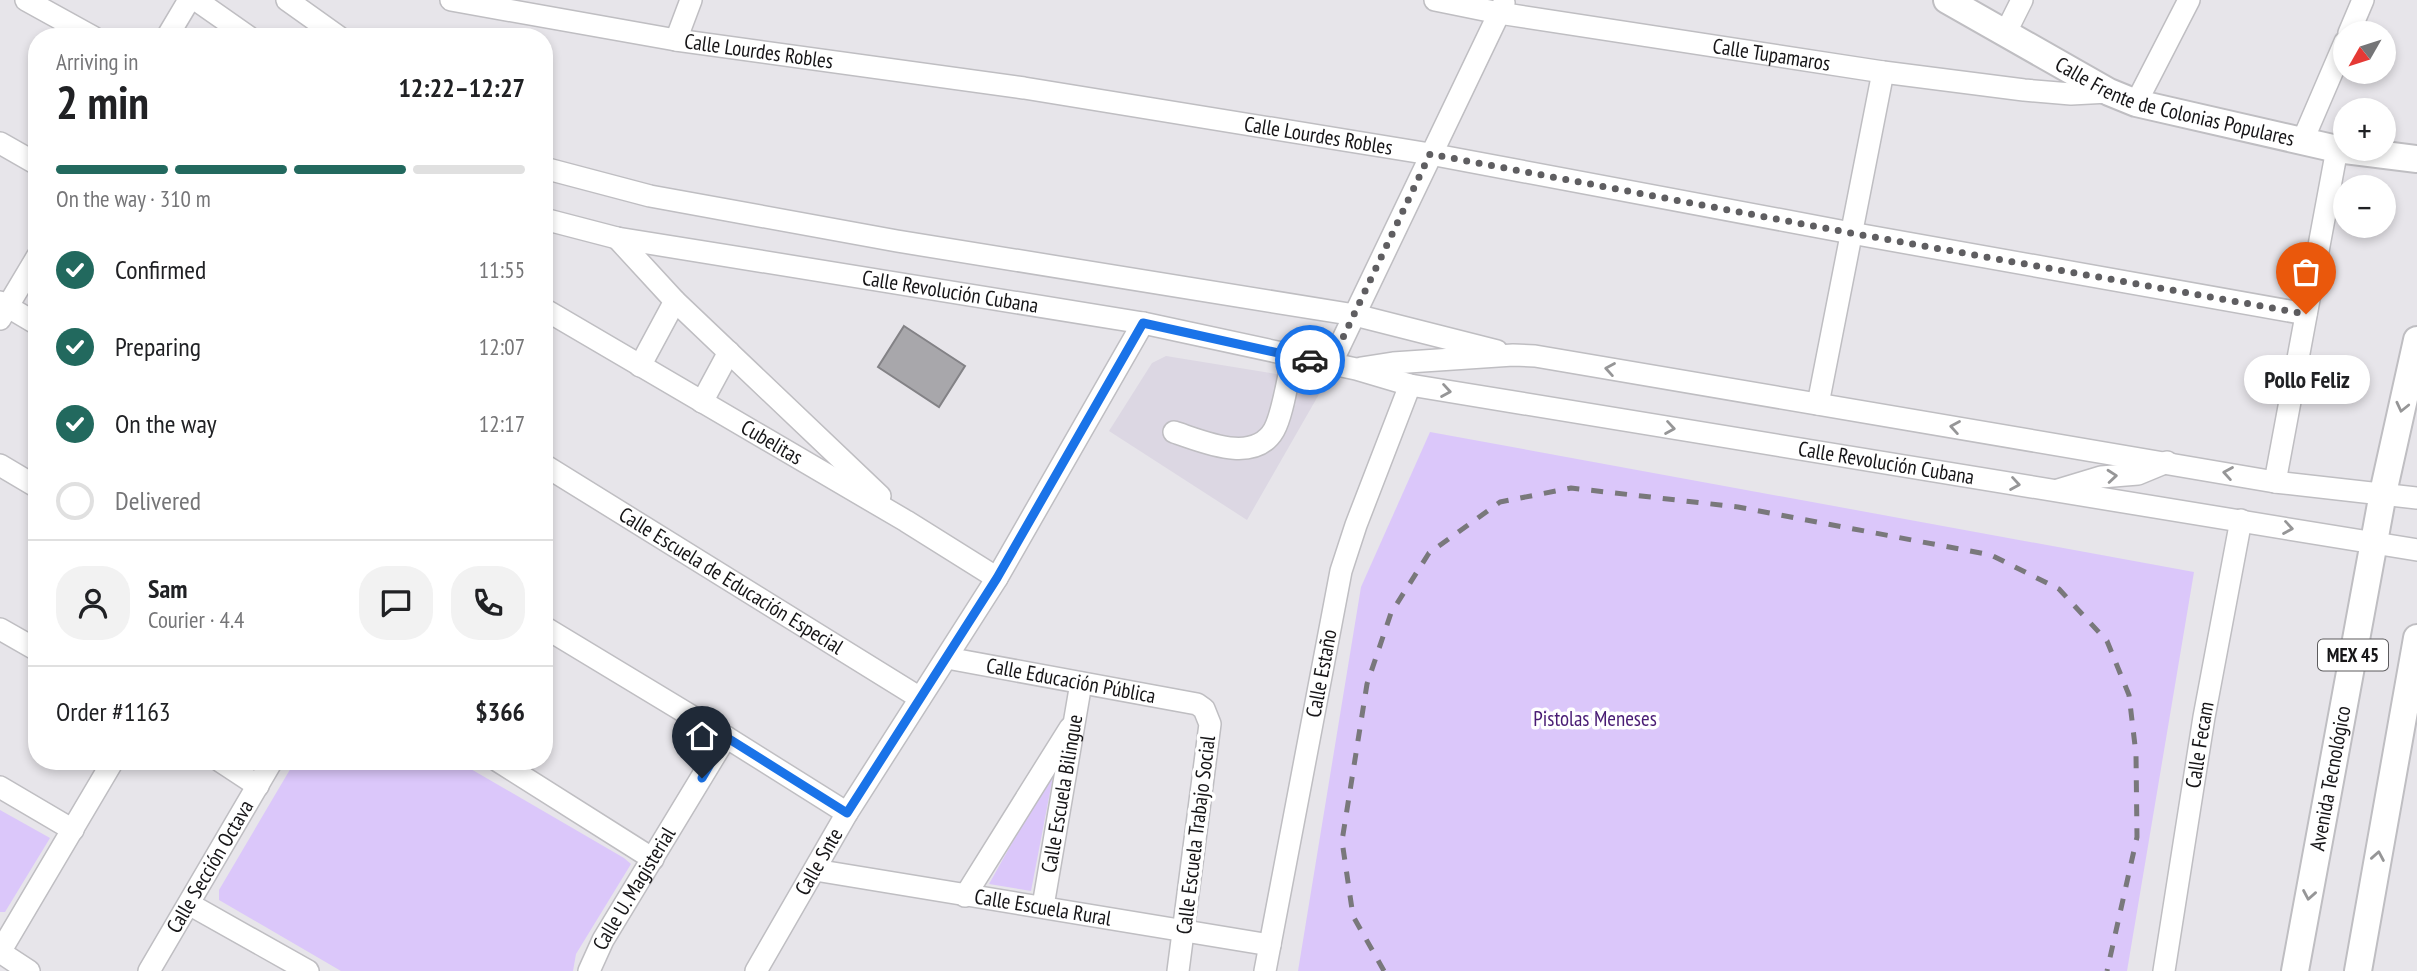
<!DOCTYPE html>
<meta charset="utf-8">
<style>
body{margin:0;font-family:"PT Sans Narrow",sans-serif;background:#f2f2f2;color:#202124;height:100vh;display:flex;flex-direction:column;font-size:26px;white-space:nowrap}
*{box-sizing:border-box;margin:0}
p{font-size:23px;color:#757577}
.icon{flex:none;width:38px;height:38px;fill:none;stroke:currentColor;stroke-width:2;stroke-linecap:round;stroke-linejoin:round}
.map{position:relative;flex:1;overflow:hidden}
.details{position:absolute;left:28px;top:28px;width:525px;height:742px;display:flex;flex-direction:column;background:#fff;border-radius:28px;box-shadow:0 4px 10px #0003}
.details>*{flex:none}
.needle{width:46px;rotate:231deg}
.controls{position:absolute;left:2333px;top:21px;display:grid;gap:14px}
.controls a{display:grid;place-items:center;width:63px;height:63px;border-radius:50%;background:#fff;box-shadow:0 4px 10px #0003;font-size:35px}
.pin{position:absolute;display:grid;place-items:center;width:60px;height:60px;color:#fff;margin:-72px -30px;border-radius:50% 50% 50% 0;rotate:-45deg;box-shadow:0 0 7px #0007}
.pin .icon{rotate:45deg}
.courier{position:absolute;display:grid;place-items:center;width:70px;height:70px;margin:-35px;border:5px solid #1a73e8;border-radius:50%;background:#fff;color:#222;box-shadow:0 2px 9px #0007}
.bubble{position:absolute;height:49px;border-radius:24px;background:#fff;box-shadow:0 4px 10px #0003;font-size:23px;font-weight:600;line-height:49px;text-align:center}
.overview em{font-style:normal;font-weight:600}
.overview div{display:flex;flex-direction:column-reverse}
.overview{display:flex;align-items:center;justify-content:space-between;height:119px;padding:0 28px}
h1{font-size:46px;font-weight:600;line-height:52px}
.bar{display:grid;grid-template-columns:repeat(4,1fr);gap:10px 7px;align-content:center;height:84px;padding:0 28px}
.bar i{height:9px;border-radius:5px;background:#e0e0e0}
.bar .current{background:#22695e}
.bar p{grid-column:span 4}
.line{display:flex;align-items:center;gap:18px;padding:0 28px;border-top:2px solid #e0e0e0}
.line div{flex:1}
.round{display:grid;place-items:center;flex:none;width:74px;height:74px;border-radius:28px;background:#f2f2f2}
ol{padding:0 28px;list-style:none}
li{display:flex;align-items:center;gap:21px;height:77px}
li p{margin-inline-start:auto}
li .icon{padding:7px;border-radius:50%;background:#22695e;color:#fff;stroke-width:4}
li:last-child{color:#757577}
li i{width:38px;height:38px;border:4px solid #e0e0e0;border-radius:50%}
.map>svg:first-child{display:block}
</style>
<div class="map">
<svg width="2417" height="971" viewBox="0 0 2417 971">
<rect width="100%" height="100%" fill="#e7e5ea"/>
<path fill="#dcd7e3" d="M1166 356 1326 382 1247 520 1109 431 1152 363Z"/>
<g fill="#dbc7fa">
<path d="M1430 432 2194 572 2127 971H1298L1361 587Z"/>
<path d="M295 761H457L624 858 631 864 576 954 573 971H341L219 900V890Z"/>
<path d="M1055 766 1031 891 989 884Z"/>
<path d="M0 810 50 838 5 912H0Z"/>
</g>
<path fill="#a8a7ab" stroke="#838286" stroke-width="2" d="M904 326 965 366 939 407 878 367Z"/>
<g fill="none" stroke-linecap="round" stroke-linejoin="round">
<g stroke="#bfbec2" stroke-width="24">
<g id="minor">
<path d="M26 0 93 37"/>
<path d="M196 0 249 37"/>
<path d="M287 0 339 37"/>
<path id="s1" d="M451 0 676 40 1024 88 1430 154 1851 233 2306 314"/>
<path id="s2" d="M1435 0 1499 13 1883 72 2024 90 2071 94 2109 92"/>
<path d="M2006 32 2022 0"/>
<path d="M2349 33 2363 0"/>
<path d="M167 37 189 0"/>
<path d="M676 40 691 0"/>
<path d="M2136 103 2189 0"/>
<path d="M2302 142 2345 42"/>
<path d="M0 143 37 164"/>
<path d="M544 168 650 196 897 241 1355 315 1497 351"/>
<path id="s3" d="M544 219 617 238 1143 323 1356 369 1410 385 2417 550"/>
<path d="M617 238 675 301 880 496"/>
<path d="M0 302 37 324"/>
<path id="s4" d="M544 309 906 521 997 578"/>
<path d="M0 319 37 257"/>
<path d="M1331 364 1504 3"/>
<path d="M640 366 675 301"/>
<path d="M1361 368 1393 363 1513 355 1535 356 2275 482 2417 498"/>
<path d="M702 402 729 352"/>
<path d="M1818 404 1883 72"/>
<path d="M1174 432C1202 441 1254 465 1274 430 1283 414 1288 376 1293 357"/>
<path d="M0 465 37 487"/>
<path id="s5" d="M544 465 920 698"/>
<path d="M2275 482 2337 149"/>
<path d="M2058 490 2101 477 2138 474 2167 462"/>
<path d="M544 627 726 737 847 813"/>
<path d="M0 629 37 650"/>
<path id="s6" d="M947 658 1197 704 1204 709 1210 724 1178 971"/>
<path d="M220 761 258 786"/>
<path d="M498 761 653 859"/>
<path d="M0 787 73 830"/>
<path id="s7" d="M815 870 1270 945"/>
<path d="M965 896 1070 728"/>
<path d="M189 904 308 971"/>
<path id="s8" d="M1043 906 1081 683"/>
<path d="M0 952 113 761"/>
<path d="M0 952 29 971"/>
<path id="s9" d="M149 971 272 761"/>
<path id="s10" d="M589 971 603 940 726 737"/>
<path id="s11" d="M756 971 847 813 997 578 1143 323"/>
<path id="s12" d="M1265 971 1341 571 1356 525 1410 385"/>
<path id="s13" d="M2164 971 2204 717 2241 520"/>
</g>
</g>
<g stroke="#bfbec2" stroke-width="30">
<g id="major">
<path id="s14" d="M1947 0 2109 92 2136 103 2337 149 2417 159"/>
<path id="s15" d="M2295 971 2383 493 2417 340"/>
<path d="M2358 971 2417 638"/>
</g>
</g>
<use href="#minor" stroke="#fff" stroke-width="21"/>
<use href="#major" stroke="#fff" stroke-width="26"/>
<path stroke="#79787b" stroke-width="5" stroke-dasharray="12 12" stroke-linecap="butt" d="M1384 971 1353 916 1342 841 1367 684 1391 613 1429 553 1500 502 1571 488 1738 507 1991 555 2059 589 2107 641 2129 695 2136 754 2137 837 2107 971"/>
</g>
<defs><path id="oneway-chevron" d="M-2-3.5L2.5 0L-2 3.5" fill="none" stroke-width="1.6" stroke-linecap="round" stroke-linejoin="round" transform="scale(1.75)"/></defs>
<g stroke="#969697">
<use href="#oneway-chevron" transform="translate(1610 369) rotate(-170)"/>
<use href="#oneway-chevron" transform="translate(1446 391) rotate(9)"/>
<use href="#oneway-chevron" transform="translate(2402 407) rotate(103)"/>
<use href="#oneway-chevron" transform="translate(1955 427) rotate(-170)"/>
<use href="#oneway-chevron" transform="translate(1670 428) rotate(9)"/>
<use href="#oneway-chevron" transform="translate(2228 473) rotate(-170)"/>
<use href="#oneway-chevron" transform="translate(2112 476) rotate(-5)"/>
<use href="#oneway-chevron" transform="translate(2015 484) rotate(9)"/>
<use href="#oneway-chevron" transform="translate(2288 528) rotate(9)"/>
<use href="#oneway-chevron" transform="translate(2378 856) rotate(-80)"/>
<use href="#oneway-chevron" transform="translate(2309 895) rotate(100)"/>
</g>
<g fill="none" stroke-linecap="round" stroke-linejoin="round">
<path stroke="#5f5e61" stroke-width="7" stroke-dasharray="0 12.6" d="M1310 360 1331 363 1430 154 1851 233 2306 314"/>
<path stroke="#1a73e8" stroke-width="9" d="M702 778 726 737 847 813 997 578 1143 323 1310 360"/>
</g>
<g text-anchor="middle" stroke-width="7" stroke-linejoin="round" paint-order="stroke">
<rect fill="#fff" stroke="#5c5b5d" stroke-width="2" x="2318" y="639.5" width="70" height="31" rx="5"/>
<g font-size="19" font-weight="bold" fill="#161517">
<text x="2353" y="662">MEX 45</text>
</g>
<g font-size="21" fill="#161517" stroke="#fff">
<text dy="7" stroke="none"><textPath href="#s1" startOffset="312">Calle Lourdes Robles</textPath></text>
<text dy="7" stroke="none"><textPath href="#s2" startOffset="341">Calle Tupamaros</textPath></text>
<text dy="7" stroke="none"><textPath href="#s14" startOffset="252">Calle Frente de Colonias Populares</textPath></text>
<text dy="7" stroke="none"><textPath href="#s1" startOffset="878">Calle Lourdes Robles</textPath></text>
<text dy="7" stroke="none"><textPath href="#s3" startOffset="413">Calle Revolución Cubana</textPath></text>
<text dy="7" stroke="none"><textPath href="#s4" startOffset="264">Cubelitas</textPath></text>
<text dy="7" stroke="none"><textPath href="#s3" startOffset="1365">Calle Revolución Cubana</textPath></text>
<text dy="7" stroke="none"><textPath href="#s5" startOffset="220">Calle Escuela de Educación Especial</textPath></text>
<text dy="7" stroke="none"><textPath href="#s12" startOffset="303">Calle Estaño</textPath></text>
<text dy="7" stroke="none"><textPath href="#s6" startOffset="126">Calle Educación Pública</textPath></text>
<text dy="7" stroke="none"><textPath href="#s13" startOffset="229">Calle Fecam</textPath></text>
<text dy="7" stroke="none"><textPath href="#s15" startOffset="196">Avenida Tecnológico</textPath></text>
<text dy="7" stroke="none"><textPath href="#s8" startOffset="114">Calle Escuela Bilingue</textPath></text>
<text transform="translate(1196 835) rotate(-83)" y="7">Calle Escuela Trabajo Social</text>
<text dy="7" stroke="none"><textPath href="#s11" startOffset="126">Calle Snte</textPath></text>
<text dy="7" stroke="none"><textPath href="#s9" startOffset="121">Calle Sección Octava</textPath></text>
<text dy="7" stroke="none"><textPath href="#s10" startOffset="94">Calle U. Magisterial</textPath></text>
<text dy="7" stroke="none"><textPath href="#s7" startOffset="231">Calle Escuela Rural</textPath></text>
</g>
<g font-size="21" fill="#491c74" stroke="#fff">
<text x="1595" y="726">Pistolas Meneses</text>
</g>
</g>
</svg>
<div class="controls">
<a><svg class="needle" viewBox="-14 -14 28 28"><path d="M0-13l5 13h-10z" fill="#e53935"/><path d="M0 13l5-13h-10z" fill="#757577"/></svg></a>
<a>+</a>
<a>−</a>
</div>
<div class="pin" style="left:2306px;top:314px;background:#ea580c"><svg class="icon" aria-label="bag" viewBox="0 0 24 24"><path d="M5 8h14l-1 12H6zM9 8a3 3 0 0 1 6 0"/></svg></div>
<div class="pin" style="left:702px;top:778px;background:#1f2937"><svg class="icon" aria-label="home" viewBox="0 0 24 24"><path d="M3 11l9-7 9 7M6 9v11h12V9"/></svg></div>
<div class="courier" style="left:1310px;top:360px"><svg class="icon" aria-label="car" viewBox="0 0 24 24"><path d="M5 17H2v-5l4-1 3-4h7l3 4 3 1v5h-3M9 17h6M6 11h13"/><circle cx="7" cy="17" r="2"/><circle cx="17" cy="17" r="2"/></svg></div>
<div class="bubble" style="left:2244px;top:355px;width:126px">Pollo Feliz</div>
<section class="details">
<div class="overview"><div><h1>2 min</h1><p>Arriving in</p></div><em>12:22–12:27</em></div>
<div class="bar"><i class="current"></i><i class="current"></i><i class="current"></i><i></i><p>On the way · 310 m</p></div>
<ol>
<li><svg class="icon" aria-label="check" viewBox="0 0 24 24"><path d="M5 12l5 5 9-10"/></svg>Confirmed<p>11:55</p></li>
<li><svg class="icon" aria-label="check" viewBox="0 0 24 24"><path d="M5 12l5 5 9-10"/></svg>Preparing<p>12:07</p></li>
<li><svg class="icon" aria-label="check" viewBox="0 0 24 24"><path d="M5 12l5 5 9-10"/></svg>On the way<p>12:17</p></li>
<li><i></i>Delivered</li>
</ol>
<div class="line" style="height:126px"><a class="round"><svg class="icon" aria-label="person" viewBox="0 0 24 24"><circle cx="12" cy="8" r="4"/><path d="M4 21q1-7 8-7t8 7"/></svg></a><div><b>Sam</b><p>Courier · 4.4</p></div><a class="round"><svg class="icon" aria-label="chat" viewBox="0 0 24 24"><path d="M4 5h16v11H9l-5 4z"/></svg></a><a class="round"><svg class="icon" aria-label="phone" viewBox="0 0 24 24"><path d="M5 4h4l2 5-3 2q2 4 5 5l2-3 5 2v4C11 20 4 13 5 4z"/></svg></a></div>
<div class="line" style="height:91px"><div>Order #1163</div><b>$366</b></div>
</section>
</div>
